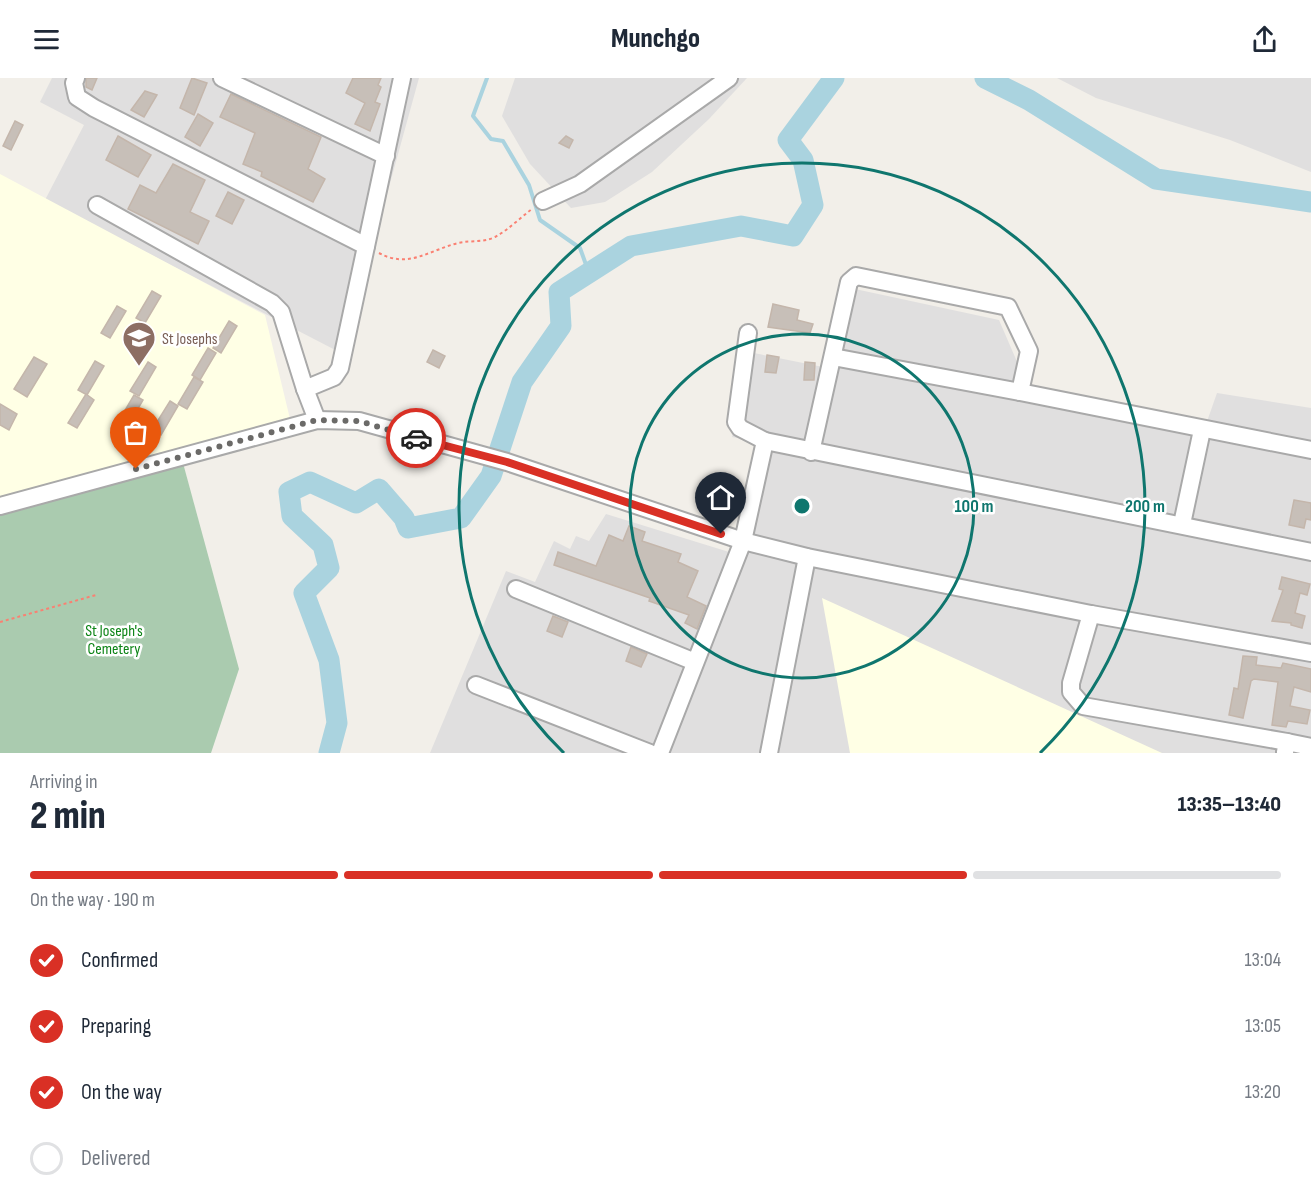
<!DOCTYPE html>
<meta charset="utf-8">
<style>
body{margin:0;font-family:"Sofia Sans Condensed",sans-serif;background:#f6f6f7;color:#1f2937;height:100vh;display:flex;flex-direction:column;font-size:22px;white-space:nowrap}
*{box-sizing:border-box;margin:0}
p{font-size:20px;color:#747a83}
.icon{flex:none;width:33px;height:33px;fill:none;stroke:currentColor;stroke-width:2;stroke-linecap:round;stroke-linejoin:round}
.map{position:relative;height:675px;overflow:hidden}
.drawer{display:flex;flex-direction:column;background:#fff;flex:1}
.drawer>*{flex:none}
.pin{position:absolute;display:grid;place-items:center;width:51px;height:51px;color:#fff;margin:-62px -26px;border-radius:50% 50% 50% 0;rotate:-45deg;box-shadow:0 0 6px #0007}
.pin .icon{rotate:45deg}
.courier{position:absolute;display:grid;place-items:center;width:60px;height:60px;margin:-30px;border:4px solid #d93025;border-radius:50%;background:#fff;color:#222;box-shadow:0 2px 8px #0007}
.headline em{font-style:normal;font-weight:800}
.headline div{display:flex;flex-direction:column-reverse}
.headline{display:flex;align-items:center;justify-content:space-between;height:102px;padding:0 30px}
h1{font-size:39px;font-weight:800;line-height:45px}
.bar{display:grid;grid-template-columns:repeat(4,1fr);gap:9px 6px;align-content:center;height:72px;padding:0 30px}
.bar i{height:8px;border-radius:4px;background:#e0e1e3}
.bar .active{background:#d93025}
.bar p{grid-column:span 4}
ol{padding:0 30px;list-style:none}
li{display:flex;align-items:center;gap:18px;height:66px}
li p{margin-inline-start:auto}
li .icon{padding:6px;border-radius:50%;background:#d93025;color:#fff;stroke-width:4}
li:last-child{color:#747a83}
li i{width:33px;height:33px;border:3px solid #e0e1e3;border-radius:50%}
header{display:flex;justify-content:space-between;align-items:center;height:78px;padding:0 30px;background:#fff;font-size:27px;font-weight:800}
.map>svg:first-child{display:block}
</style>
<header><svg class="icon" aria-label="menu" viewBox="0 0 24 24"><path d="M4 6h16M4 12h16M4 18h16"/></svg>Munchgo<svg class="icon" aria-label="share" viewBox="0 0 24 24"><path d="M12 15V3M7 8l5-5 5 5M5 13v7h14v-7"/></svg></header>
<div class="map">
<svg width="1311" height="675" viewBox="0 0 1311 675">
<rect width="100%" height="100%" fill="#f2efe9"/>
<g fill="#e0dfdf">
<path d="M52 0H419L343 276 45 122 84 47 40 24Z"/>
<path d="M515 0H747L709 41 652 94 605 124 571 130 530 86 502 38Z"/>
<path d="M1057 0H1311V94L1230 62 1096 20Z"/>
<path d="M855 211 999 242 1018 286 1011 317 1204 352 1217 315 1311 330V675H430L506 493 535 504 554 463 570 471 576 458 589 463 606 436 742 478 771 367 732 359 749 274 833 291Z"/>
</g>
<g fill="#ffffe5">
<path d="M0 96 265 237 290 341 0 419Z"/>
<path d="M822 520 1162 675H850Z"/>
</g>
<path fill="#aacbaf" d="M183 385 239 591 211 675H0V435Z"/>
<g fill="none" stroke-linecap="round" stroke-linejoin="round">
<path stroke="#aad3df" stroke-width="4" d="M487 0 473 38 491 61 503 63 529 107 540 142 580 170 589 195"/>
<g stroke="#aad3df" stroke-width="21">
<path d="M985 0 1029 22 1156 101 1311 124"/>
<path d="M329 675 337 645 329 582 304 515 329 490 323 467 292 438 289 414 310 404 356 425 379 411 404 440 408 450 461 440 491 398 522 304 561 248 559 214 631 168 741 148 793 158 813 127 803 82 788 62 834 0"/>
</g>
</g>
<g fill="#c7bfb8" stroke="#c4b6ab" stroke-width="1.5">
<path d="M86 0H97L92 12 86 9Z"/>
<path d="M192 0 207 5 194 37 180 30Z"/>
<path d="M353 0H381L378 7 381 9 375 24 380 26 370 53 355 46 365 25 346 15Z"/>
<path d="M145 13 157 17 144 39 131 32Z"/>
<path d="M231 16 321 59 308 91 325 101 313 124 261 98 262 94 243 86 255 55 220 39Z"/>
<path d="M198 36 213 45 200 68 185 59Z"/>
<path d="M15 43 23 47 11 72 3 68Z"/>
<path d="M118 58 151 77 138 99 106 82Z"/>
<path d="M566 58 573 62 569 70 559 65Z"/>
<path d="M173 86 205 102 190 134 209 143 198 166 128 131 140 107 156 115Z"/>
<path d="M228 114 244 122 232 146 216 138Z"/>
<path d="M152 213 161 218 145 245 136 240Z"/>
<path d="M773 226 799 232 797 242 813 246 810 255 768 249Z"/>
<path d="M117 228 126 233 110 260 101 255Z"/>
<path d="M229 243 237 248 221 275 213 270Z"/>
<path d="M208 270 216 275 200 302 192 297Z"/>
<path d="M433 272 445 278 439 290 427 284Z"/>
<path d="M767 277 779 279 776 295 765 294Z"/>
<path d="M34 279 47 286 27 319 14 311Z"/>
<path d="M95 283 104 288 87 317 78 312Z"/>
<path d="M148 284 156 289 139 318 130 313Z"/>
<path d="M805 284 815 285 814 302H804Z"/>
<path d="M194 299 203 304 187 331 178 326Z"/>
<path d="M86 316 94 322 77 350 68 345Z"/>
<path d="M134 317 143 322 126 351 117 346Z"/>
<path d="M170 323 178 328 161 357 152 352Z"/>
<path d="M0 326 17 336 9 352 0 347Z"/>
<path d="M1294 422 1311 425V442L1306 441 1304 450 1289 447Z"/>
<path d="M629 448 645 454 642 463 681 476 678 484 698 493 687 519 706 528 697 551 685 545 689 537 649 523 650 520 554 487 558 474 596 488 609 457 623 463Z"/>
<path d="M1282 499 1310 506 1307 517 1300 515 1295 535 1305 538 1302 550 1291 547V545L1272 543 1283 512 1279 511Z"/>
<path d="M553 538 568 544 562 559 547 553Z"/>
<path d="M631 569 647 576 641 589 626 583Z"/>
<path d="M1243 578 1257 579 1256 587 1281 590 1283 585 1311 591V614L1294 609 1290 628 1310 632 1307 646 1288 643 1286 649 1272 647 1278 604 1254 601 1251 603 1243 640 1229 637 1234 610 1238 611Z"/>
</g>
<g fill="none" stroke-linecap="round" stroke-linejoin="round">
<g stroke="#a9a9a9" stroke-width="20">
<g id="minor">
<path d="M76 0 74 5 77 19 94 30 366 168"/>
<path d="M222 0 386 78"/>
<path d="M543 123 580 106 729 0"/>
<path d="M97 127 272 225 281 234 305 311"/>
<path d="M833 279 1020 314"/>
<path d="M317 342 305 311 334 299 340 290 402 0"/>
<path d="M765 363 1311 474"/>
<path d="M811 374 849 204 856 198 1008 229 1029 273 1020 314 1311 372"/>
<path d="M0 428 317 342 359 343 507 384 743 463 807 479 1091 536 1311 575"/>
<path d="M1182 446 1202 352"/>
<path d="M516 511 695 584"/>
<path d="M1091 536 1071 605V614L1083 628 1287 664"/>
<path d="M476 607 650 675"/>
<path d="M1285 674 1287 664 1311 669"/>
<path d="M660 675 743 463 765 363 740 350 736 344 748 255"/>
<path d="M769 675 807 479"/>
</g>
</g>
<g stroke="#fa8072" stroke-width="2" stroke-dasharray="3 3" stroke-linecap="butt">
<path d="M379 175C408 191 430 172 458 165 471 162 483 165 495 159 508 152 520 140 532 131"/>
<path d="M0 544 96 517"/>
</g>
<use href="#minor" stroke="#fff" stroke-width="16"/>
</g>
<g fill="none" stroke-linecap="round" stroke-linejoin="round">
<path stroke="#6b6a68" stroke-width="6" stroke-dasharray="0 10.8" d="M136 391 317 342 359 343 416 360"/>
<path stroke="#d93025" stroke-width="8" d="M416 360 507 384 721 456"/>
</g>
<g fill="none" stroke="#0f766e" stroke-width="3">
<circle cx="802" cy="428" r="172"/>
<path d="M564 675A343 343 0 1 1 1040 675"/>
</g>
<defs>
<g id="university-pin" transform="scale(1.725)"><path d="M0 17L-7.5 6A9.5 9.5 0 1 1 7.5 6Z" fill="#8d6e63" stroke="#fff"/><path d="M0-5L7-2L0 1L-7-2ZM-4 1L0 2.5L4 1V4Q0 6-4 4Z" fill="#fff"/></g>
</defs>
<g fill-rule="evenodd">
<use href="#university-pin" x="139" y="260"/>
</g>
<g text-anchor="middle" stroke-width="5" stroke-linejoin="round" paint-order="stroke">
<g font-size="16" fill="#785e54" stroke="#fff" text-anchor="start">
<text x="162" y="266">St Josephs</text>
</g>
<g font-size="16" fill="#0c8416" stroke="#fff">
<text x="114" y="558">St Joseph's<tspan x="114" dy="18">Cemetery</tspan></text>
</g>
</g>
<circle cx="802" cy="428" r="9" fill="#0f766e" stroke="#fff" stroke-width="3"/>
<g font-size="18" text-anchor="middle" font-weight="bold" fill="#0f766e" stroke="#fff" stroke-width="5" stroke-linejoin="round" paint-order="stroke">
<text x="974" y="434">100 m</text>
<text x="1145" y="434">200 m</text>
</g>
</svg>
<div class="pin" style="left:136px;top:391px;background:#ea580c"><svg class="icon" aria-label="bag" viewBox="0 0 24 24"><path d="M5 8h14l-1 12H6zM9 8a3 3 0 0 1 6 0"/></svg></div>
<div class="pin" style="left:721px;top:456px;background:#1f2937"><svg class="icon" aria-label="home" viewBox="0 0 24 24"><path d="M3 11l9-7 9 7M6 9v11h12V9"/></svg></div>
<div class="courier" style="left:416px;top:360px"><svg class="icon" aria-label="car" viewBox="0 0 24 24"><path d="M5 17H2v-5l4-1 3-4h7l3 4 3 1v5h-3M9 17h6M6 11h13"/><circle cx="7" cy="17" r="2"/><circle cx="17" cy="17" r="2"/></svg></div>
</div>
<section class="drawer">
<div class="headline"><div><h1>2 min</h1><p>Arriving in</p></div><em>13:35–13:40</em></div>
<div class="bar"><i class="active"></i><i class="active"></i><i class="active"></i><i></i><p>On the way · 190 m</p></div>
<ol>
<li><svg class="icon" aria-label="check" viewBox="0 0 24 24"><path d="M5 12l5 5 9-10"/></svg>Confirmed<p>13:04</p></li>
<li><svg class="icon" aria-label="check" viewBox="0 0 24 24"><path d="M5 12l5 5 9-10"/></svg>Preparing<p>13:05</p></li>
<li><svg class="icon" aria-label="check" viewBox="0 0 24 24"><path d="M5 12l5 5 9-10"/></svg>On the way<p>13:20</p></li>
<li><i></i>Delivered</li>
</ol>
</section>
